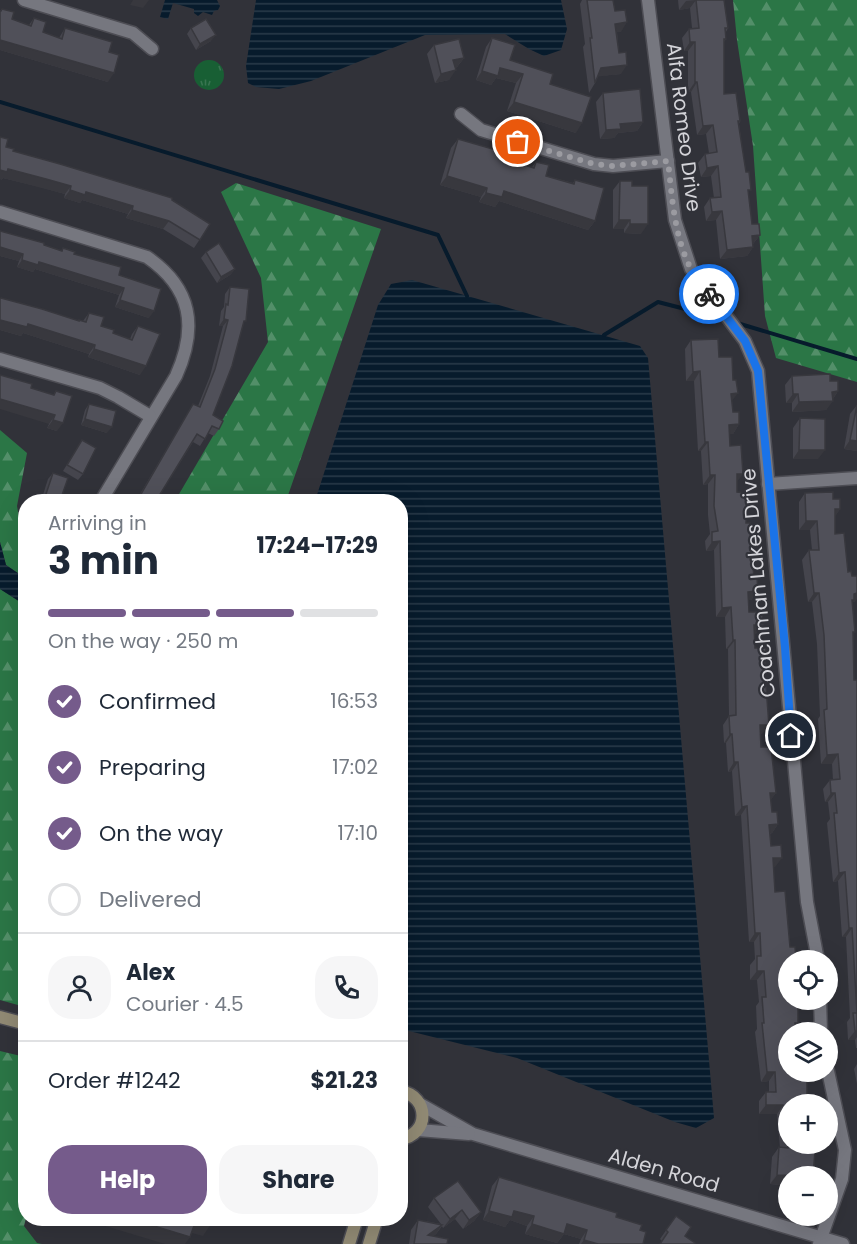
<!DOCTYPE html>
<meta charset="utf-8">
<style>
body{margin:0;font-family:Poppins,sans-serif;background:#f6f6f7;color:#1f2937;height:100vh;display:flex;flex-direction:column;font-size:22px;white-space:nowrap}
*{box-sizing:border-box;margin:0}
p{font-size:20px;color:#747a83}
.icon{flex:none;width:33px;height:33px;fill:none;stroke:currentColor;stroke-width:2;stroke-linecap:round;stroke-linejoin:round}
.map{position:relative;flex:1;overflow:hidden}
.drawer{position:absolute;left:18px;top:494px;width:390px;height:732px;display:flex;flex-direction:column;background:#fff;border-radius:24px;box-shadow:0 6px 24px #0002}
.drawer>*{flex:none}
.fabs{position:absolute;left:778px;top:950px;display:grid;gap:12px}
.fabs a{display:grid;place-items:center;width:60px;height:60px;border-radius:50%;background:#fff;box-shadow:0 6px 24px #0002;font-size:30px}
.pin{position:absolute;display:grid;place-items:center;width:51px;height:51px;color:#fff;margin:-26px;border:3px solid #fff;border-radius:50%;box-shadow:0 2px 6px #0007}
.courier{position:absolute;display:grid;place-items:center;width:60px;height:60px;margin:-30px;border:4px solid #1a73e8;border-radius:50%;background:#fff;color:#222;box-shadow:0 2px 8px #0007}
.summary em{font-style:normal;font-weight:700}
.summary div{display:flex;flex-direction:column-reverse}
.summary{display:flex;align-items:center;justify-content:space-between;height:102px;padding:0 30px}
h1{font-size:39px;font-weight:700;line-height:45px}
.bar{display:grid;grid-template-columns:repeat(4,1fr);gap:9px 6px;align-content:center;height:72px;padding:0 30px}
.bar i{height:8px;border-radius:4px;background:#e0e1e3}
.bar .on{background:#755b8b}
.bar p{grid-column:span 4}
.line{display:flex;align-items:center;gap:15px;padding:0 30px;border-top:2px solid #e0e1e3}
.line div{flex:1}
.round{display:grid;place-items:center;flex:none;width:63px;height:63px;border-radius:24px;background:#f6f6f7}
ol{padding:0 30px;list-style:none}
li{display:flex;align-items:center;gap:18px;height:66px}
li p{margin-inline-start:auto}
li .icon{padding:6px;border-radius:50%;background:#755b8b;color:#fff;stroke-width:4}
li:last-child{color:#747a83}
li i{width:33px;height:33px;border:3px solid #e0e1e3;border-radius:50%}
.cta{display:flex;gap:12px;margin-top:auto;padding:12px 30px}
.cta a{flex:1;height:69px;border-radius:24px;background:#755b8b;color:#fff;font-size:24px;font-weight:700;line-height:69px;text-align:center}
.cta a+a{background:#f6f6f7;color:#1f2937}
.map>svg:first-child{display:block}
</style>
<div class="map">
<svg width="857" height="1244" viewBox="0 0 857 1244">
<defs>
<pattern id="forest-firs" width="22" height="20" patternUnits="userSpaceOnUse" patternTransform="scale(1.5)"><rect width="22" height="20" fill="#2b7646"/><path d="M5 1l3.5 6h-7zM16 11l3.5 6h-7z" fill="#538f69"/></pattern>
<pattern id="park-tufts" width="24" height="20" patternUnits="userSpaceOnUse" patternTransform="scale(1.5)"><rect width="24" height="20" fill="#185f34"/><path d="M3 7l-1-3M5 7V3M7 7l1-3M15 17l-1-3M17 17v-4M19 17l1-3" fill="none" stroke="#397551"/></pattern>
<pattern id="water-rules" width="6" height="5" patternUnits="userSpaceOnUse" patternTransform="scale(1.5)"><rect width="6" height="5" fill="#071b2c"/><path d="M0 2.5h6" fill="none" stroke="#2a3b4a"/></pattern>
</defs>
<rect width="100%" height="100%" fill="#313239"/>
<g fill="url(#forest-firs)">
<path d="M733 0H857V382L776 358 765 316 753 146 737 40Z"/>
<path d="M236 183 381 229 286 501H175L268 342 261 278 221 192Z"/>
<path d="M0 430 27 453 17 506 25 551V578L6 565 0 542Z"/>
<path d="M0 589 25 605V1007L0 1000Z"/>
<path d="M0 1051 25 1057 26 1218 24 1226 37 1243 42 1244H0Z"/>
</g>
<circle fill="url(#park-tufts)" cx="209" cy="75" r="15"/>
<g fill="url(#water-rules)">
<path d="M165 0H217L220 6 218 10 214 11 212 15 203 12 198 16 194 13V9L173 3 168 19 160 17Z"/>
<path d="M256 0H561L567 29 561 50 544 56 529 49 505 34 425 35 311 81 279 89 256 87 248 83 246 66Z"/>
<path d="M412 280 640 346 648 358 714 1118 696 1128 675 1122 517 1058 401 1029 400 501H315L378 305 391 284Z"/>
<path d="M0 542 6 565 25 578V605L0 589Z"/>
</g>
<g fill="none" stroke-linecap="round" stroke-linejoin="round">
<g stroke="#071b2c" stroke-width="4">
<path d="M0 102 438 235 467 296"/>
<path d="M737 323 857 359"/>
<path d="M604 335 658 302 724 319"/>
</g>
<g stroke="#4d4d54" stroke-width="15">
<g id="street">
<path d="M24 0 133 33 152 49"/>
<path d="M648 0 675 220 691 269 745 341 758 371 807 902 818 960"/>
<path d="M461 114 481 130 594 164 613 166 668 161"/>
<path d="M0 212 147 257C192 288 198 327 176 376L101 501"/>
<path d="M0 359 100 388 118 397 150 416"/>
<path d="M768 484 857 478"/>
<path d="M820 999 821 1032"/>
<path d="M420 1104 473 1134 843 1244"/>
<path d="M418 1130 469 1134"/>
<path d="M819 1244 842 1179 845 1150 828 1071"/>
</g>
</g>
<g stroke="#4d4d54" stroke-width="15">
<g id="secondary">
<path d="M0 1017 26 1024"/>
<path d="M400 1091C430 1096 430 1135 400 1139"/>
<path d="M349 1244 357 1218"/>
<path d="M369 1244 377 1218"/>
</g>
</g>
<use href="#street" stroke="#76777f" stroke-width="12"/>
<use href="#secondary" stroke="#918a74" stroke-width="12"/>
</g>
<g fill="#45454d">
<path d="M582 0H613L615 11 621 32H617L621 74 598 76 595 83 589 93 583 47 585 44 580 4Z"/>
<path d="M678 0H724L728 28 726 32V39L724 42V94L740 121 739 124 752 224 760 235 753 244V247L747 256 720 259 716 220 706 221 704 207 710 198H714L711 176 701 177 698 163 705 154 709 153 706 134 697 135 691 92H688V51H684L682 38 689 29 692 28 690 8 679 10Z"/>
<path d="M2 9 12 19 29 25 34 18 43 32 59 38 65 28 109 52 108 82 0 50V11Z"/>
<path d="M191 28 211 41 196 50 187 34Z"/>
<path d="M492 38 510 60 550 84 576 133 507 111 516 83 496 78 491 85 476 80 486 47Z"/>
<path d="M434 45 464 58 457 67 455 68 449 80 435 83 427 54Z"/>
<path d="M603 93 643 122 637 131 618 133 614 138 600 139 596 102Z"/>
<path d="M458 139 508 160 532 167 536 162 546 176 573 183 575 180 595 221 588 230 499 201 495 207 479 202 481 197 440 185 451 148Z"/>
<path d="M6 147 13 151 172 200 210 224 194 248 163 229 126 218 128 214 82 200 80 203 64 198 65 194 40 187 3 178 1 180Z"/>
<path d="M620 181 632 186 641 234 624 233V229H613V190Z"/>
<path d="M44 245 61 251 63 248 119 275 149 318 115 307 119 295 35 269 33 272 17 267 19 261 0 256Z"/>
<path d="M206 252 235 269 230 275 217 283 201 258Z"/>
<path d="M230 287 242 327 213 415 219 429 214 436 208 433 200 446 193 442 156 501H136L189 411 193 404 198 406 210 376 223 326H219L221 311 224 307 225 294Z"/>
<path d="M1 298 78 321H83L89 313 101 326 113 333 130 339 132 334 138 326 140 375 88 357 89 354 23 333 21 336 0 330V299Z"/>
<path d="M691 340 719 357 732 401 733 412 739 424 733 434H729L730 446 737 482V492L746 523 754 579 758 591 751 600H748L749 612 756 634H754L762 734H761V747L776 793 770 800 772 812 778 824 772 833 770 834 771 846 775 867H773L775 892 790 947 798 1023 795 1027 789 1186 770 1184 772 1157 779 1147 780 1148 777 1114H759V1101L766 1092H769V1081L761 1082 755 1032 757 1029 756 1006 759 1002 757 980H750V965L755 959 754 942H749L741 815 735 816 732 771 728 772 726 743H724L723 725 729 716 728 649H726L725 617H716L714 550 706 551 705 541 710 534 708 515V484L703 485 701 451H698L694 381H686L685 349Z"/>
<path d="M792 376 830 381 838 391 826 410 792 412V403H786L785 385Z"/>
<path d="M31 388 53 395 56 391 57 431 47 428 49 424Z"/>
<path d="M89 404 107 433 81 425 85 410Z"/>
<path d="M857 405V451L844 449 850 414Z"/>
<path d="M800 418 818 459H793V428Z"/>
<path d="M82 440 83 474 78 480 63 471Z"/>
<path d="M53 473 60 501H41L48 479Z"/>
<path d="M805 493 833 499 840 509 835 516V534L848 572 855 602H853V636L854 680H857V1048H856L855 1040H848L847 1022 850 1018 846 937H842L838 881 833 882 827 823 830 819 828 802H825L823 789 830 780H833L832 764H821L818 719 820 716 817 644 812 602H808L802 560 809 550H812L810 530H799V502Z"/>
<path d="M857 1064V1084L854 1069Z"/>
<path d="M499 1177 616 1217 640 1230 643 1244H579L581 1239 564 1234 557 1243 525 1234 527 1226 510 1220 505 1227 483 1220 492 1186Z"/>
<path d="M434 1198 481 1212 474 1221 463 1229 455 1219 443 1228 442 1226 436 1234 433 1236 447 1244H409L411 1230 418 1220 441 1224 428 1207Z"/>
<path d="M676 1216 685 1236 662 1241 660 1239Z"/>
</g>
<g fill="#38383e">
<path d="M133 0H149L143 8 130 5Z"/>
<path d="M696 0 690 8 679 10 686 1Z"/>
<path d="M627 22 621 32 609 33 615 24Z"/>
<path d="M216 35 211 41 196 50 200 44Z"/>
<path d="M0 40 114 73 108 82 0 50Z"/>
<path d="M690 42H695L688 51H684Z"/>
<path d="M464 58 457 67 447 70 453 60Z"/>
<path d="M627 65 621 74 594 77 601 68Z"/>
<path d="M500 68 523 74 516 83 496 78 491 85 476 80 482 71Z"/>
<path d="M456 70 449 80 435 83 441 74Z"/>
<path d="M695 82H697L691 92H688Z"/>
<path d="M514 102 582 123 576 133 507 111Z"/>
<path d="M643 122 637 131 618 133 614 138 600 139 606 130 620 124Z"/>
<path d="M713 125 706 134 697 135 703 126Z"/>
<path d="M718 166 711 176 701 177 707 168Z"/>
<path d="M8 169 46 179 71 186 65 194 3 178 1 180 0 179V170Z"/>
<path d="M447 176 487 188 481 197 440 185Z"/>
<path d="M70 190 86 192 133 206 128 214 82 200 80 203 64 198Z"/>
<path d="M504 191 595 221 588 230 499 201 495 207 479 202 486 193Z"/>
<path d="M132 210 169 221 163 229 126 218Z"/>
<path d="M722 211 716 220 706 221 712 212Z"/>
<path d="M619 220H630L624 229H613Z"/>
<path d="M630 224H648L641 234 624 233Z"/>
<path d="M760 235 753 244 746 245 752 236Z"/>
<path d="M0 247 23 254 19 261 0 256Z"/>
<path d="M753 247 747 256 720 259 727 250Z"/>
<path d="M22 260 39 262 124 288 119 295 35 269 33 272 17 267Z"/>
<path d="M235 269 230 275 217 283 221 277Z"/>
<path d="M120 300 154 311 149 318 115 307Z"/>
<path d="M224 319 228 320 223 326H219Z"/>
<path d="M0 320 28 324 95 345 89 354 23 333 21 336 0 330Z"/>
<path d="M94 349 146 366 140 375 88 357Z"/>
<path d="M700 371 694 381H686L693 372Z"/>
<path d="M838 391 832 400V392Z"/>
<path d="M738 393 731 402V394Z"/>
<path d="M793 394H798L792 403H786Z"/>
<path d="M0 399 55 415 49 424 0 409Z"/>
<path d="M833 401 826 410 792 412 799 402Z"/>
<path d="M85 419 112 427 107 433 81 425Z"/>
<path d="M53 420 63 423 57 431 47 428Z"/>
<path d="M739 424 733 434H723L729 425Z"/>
<path d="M850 440 857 441V451L844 449Z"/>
<path d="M705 442H708L701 451H698Z"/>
<path d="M799 450H825L818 459H793Z"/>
<path d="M737 474H743L736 483Z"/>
<path d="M710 475H715L708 484 703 485Z"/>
<path d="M835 509H840L834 518Z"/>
<path d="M806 521H817L810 530H799Z"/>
<path d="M720 541 714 550 706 551 712 542Z"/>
<path d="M758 591 751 600 741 601 748 592Z"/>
<path d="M814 593H819L812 602H808Z"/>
<path d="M857 593V599L855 602H852L854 594Z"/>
<path d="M731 607 725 617H716L722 608Z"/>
<path d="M754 625H763L756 634H747Z"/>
<path d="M733 640H735L728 649H726Z"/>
<path d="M760 725H769L762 734H754Z"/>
<path d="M730 734H732L726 743H724Z"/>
<path d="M838 754 832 764H821L827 755Z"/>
<path d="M734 762H738L732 771 728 772Z"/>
<path d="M770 793H776L769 802Z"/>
<path d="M831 793H835L828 802H825Z"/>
<path d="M747 806 741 815 735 816 742 807Z"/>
<path d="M778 824 772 833 763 834 769 825Z"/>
<path d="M773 858H782L775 867 766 868Z"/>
<path d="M845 872 838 881 833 882 839 873Z"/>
<path d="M849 928H852L846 937H842Z"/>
<path d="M755 933H760L754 942H749Z"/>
<path d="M757 971H764L757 980H750Z"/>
<path d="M855 1031H857V1037L855 1040H848Z"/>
<path d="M767 1072H775L769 1081 761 1082Z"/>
<path d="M766 1105H783L777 1114H759Z"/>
<path d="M777 1175 789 1176V1186L770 1184Z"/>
<path d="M462 1210 455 1219 443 1228 450 1219Z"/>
<path d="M489 1211H514L534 1216 527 1226 510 1220 505 1227 483 1220Z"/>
<path d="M481 1212 474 1221 463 1229 469 1220Z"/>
<path d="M107 1218H128L190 1237 185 1244H165L102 1225Z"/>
<path d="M196 1220 211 1224 203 1236 188 1232Z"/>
<path d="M532 1224H567L587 1230 581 1239 564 1234 557 1243 525 1234Z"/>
<path d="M442 1225 436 1234 422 1244 428 1235Z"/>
<path d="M584 1240 598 1244H581Z"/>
</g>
<g fill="#505059" stroke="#38383e" stroke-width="1.5">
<path d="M587 0H613L615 11 625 10 627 22 615 24 619 53 626 52 627 65 601 68 595 83 590 38H592Z"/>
<path d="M696 0H724L728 28H725L726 39H724V94L736 93 740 121H738L746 172H749L751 190H748L752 224H759L760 235 752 236 753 247 727 250 722 211 712 212 710 198 721 197 718 166 707 168 705 154 717 152 713 125 703 126 697 82H695V42H690L689 29 699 28Z"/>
<path d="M2 9 14 12 12 19 31 26 34 18 46 22 43 32 62 39 65 28 112 42 109 52 119 55 114 73 0 40V11H1Z"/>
<path d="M206 19 216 35 200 44 191 28Z"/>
<path d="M492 38 515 45 510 60 553 74 550 84 591 97 582 123 514 102 523 74 500 68 498 76 482 71Z"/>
<path d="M459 39 464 58 453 60 456 70 441 74 434 45Z"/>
<path d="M640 89 643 122 620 124 621 129 606 130 603 93Z"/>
<path d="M0 137 8 139 6 147 14 149 13 151 60 164 172 198V200L210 224 200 240 169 221 132 210 133 206 86 192 85 195 70 190 71 186 46 179 8 169 7 172 0 170Z"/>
<path d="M458 139 510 154 508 160 534 168 536 162 549 165 546 176 574 184 575 180 604 188 595 221 504 191 502 197 486 193 487 188 447 176Z"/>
<path d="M620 181H632V186H648V224H630V220H619Z"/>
<path d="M0 231 44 243V245L62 251 63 248 75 252 74 254 121 267 119 275 161 289 154 311 120 300 124 288 39 262 38 265 22 260 23 254 0 247Z"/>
<path d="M219 243 235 269 221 277 206 252Z"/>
<path d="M230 287 249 289 246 321H244L232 366 213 415 223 421 219 429 212 426 205 439 197 434 156 501H152L141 494 193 404 200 407 215 369 228 320 224 319 226 304 228 305Z"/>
<path d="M1 298 42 309 79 321V320L86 322 89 313 104 317 101 326 114 330 113 333 132 340 138 326 160 334 146 366 94 349 95 345 28 324 27 327 0 320V299Z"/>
<path d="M718 339 719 357H732L733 380H736L738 393 731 394 733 412H739V424L729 425 730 446 741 445 743 474H737V492L747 493 746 523H750L754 579 757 578 758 591 748 592 749 612H762L763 625H754L755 648H766L765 674 769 725H760L761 747H771L776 793H770L772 812H777L778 824 769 825 771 846 781 845 782 858H773L775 892 785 891 790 947H795L796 960H789V999H798V1023H795L796 1032H789V1071H796L797 1079H807V1104H789V1143H809L810 1150 815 1151 813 1176 777 1175 779 1147 788 1148 783 1105H766V1092H776L775 1072H767L762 1023H764L762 997H766L764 971H757V956H761L760 933H755L747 806 742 807 738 762H734L732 734H730L729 716 736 715 735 640H733L731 607 722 608 720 541 712 542V532L718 531 714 506 715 475H710L708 442H705L700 371 693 372 691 340Z"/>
<path d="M830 374V381H838V391L832 392 833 401 799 402 798 394H793L792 376Z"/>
<path d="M0 375 32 384 31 388 54 395 56 391 72 396 63 423 53 420 55 415 0 399Z"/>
<path d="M89 404 116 411 112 427 85 419Z"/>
<path d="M857 405V441L850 440Z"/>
<path d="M800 418 825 419V450H799Z"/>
<path d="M82 440 96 448 83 474 67 465Z"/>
<path d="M53 473 68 478 60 501H47L44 500Z"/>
<path d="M833 492V499H840V509H835V534L844 533 848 572 851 571 852 576H857V593L854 594V600H852L855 632H853L854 680H857V1031H855L853 1013H857L852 928H849L845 872 839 873 834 813H837L835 793H831L830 780 840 779 838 754 827 755 824 710 827 709 824 635 819 593H814L809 550H819L817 521H806L805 493Z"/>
<path d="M499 1177 617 1213 616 1217 642 1225 640 1230 646 1232 643 1244H598L584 1240 587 1230 567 1224 564 1234 532 1224 534 1216 514 1211 512 1217 489 1211Z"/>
<path d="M458 1181 481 1212 469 1220 462 1210 450 1219 434 1198Z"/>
<path d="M676 1216 691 1227 685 1236 695 1243 694 1244H660L668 1232 666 1230Z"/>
<path d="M128 1218H213L211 1224 196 1220 190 1237Z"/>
<path d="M418 1220 442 1225 428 1235 448 1239 447 1244H414Z"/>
</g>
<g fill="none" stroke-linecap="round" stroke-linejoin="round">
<path stroke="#9b9ba1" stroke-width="6" stroke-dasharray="0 10.8" d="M518 142 594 164 613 166 668 161C672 196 674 235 690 267 695 276 702 285 709 294"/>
<path stroke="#1a73e8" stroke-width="8" d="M709 294 745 341 758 371 785 647 791 736"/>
</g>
<g text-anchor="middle" stroke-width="4.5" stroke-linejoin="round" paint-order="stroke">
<g font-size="20" fill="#d4d4d9" stroke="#313239">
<text transform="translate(684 127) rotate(83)" y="7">Alfa Romeo Drive</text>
<text transform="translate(758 583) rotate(-95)" y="7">Coachman Lakes Drive</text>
<text transform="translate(664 1170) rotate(16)" y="7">Alden Road</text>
</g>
</g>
</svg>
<div class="fabs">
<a><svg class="icon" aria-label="locate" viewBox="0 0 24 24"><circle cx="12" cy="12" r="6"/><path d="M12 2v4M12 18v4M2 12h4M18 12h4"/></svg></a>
<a><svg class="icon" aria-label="layers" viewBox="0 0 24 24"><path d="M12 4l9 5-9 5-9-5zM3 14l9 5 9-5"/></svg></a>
<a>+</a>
<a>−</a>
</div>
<div class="pin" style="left:518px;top:142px;background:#ea580c"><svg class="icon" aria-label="bag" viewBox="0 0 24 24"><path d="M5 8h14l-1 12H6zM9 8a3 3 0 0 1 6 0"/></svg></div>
<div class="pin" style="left:791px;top:736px;background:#1f2937"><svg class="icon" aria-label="home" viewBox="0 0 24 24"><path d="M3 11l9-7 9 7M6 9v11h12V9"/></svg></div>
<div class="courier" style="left:709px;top:294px"><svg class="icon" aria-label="bike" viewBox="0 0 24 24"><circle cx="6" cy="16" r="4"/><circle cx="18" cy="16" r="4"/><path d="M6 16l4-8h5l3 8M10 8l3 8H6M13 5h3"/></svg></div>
<section class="drawer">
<div class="summary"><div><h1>3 min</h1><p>Arriving in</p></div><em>17:24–17:29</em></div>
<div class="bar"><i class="on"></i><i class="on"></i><i class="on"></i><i></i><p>On the way · 250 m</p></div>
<ol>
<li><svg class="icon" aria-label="check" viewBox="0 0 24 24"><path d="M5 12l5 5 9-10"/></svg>Confirmed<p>16:53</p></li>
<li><svg class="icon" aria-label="check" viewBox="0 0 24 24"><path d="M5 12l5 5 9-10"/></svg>Preparing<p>17:02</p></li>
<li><svg class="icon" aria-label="check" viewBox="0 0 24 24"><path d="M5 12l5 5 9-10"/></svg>On the way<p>17:10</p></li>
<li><i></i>Delivered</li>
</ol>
<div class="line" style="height:108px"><a class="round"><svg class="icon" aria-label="person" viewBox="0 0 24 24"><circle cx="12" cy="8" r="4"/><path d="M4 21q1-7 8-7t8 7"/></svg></a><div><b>Alex</b><p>Courier · 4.5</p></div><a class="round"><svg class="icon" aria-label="phone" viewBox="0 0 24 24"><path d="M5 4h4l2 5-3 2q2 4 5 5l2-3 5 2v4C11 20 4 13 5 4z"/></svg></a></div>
<div class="line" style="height:78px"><div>Order #1242</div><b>$21.23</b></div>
<div class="cta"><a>Help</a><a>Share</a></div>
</section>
</div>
